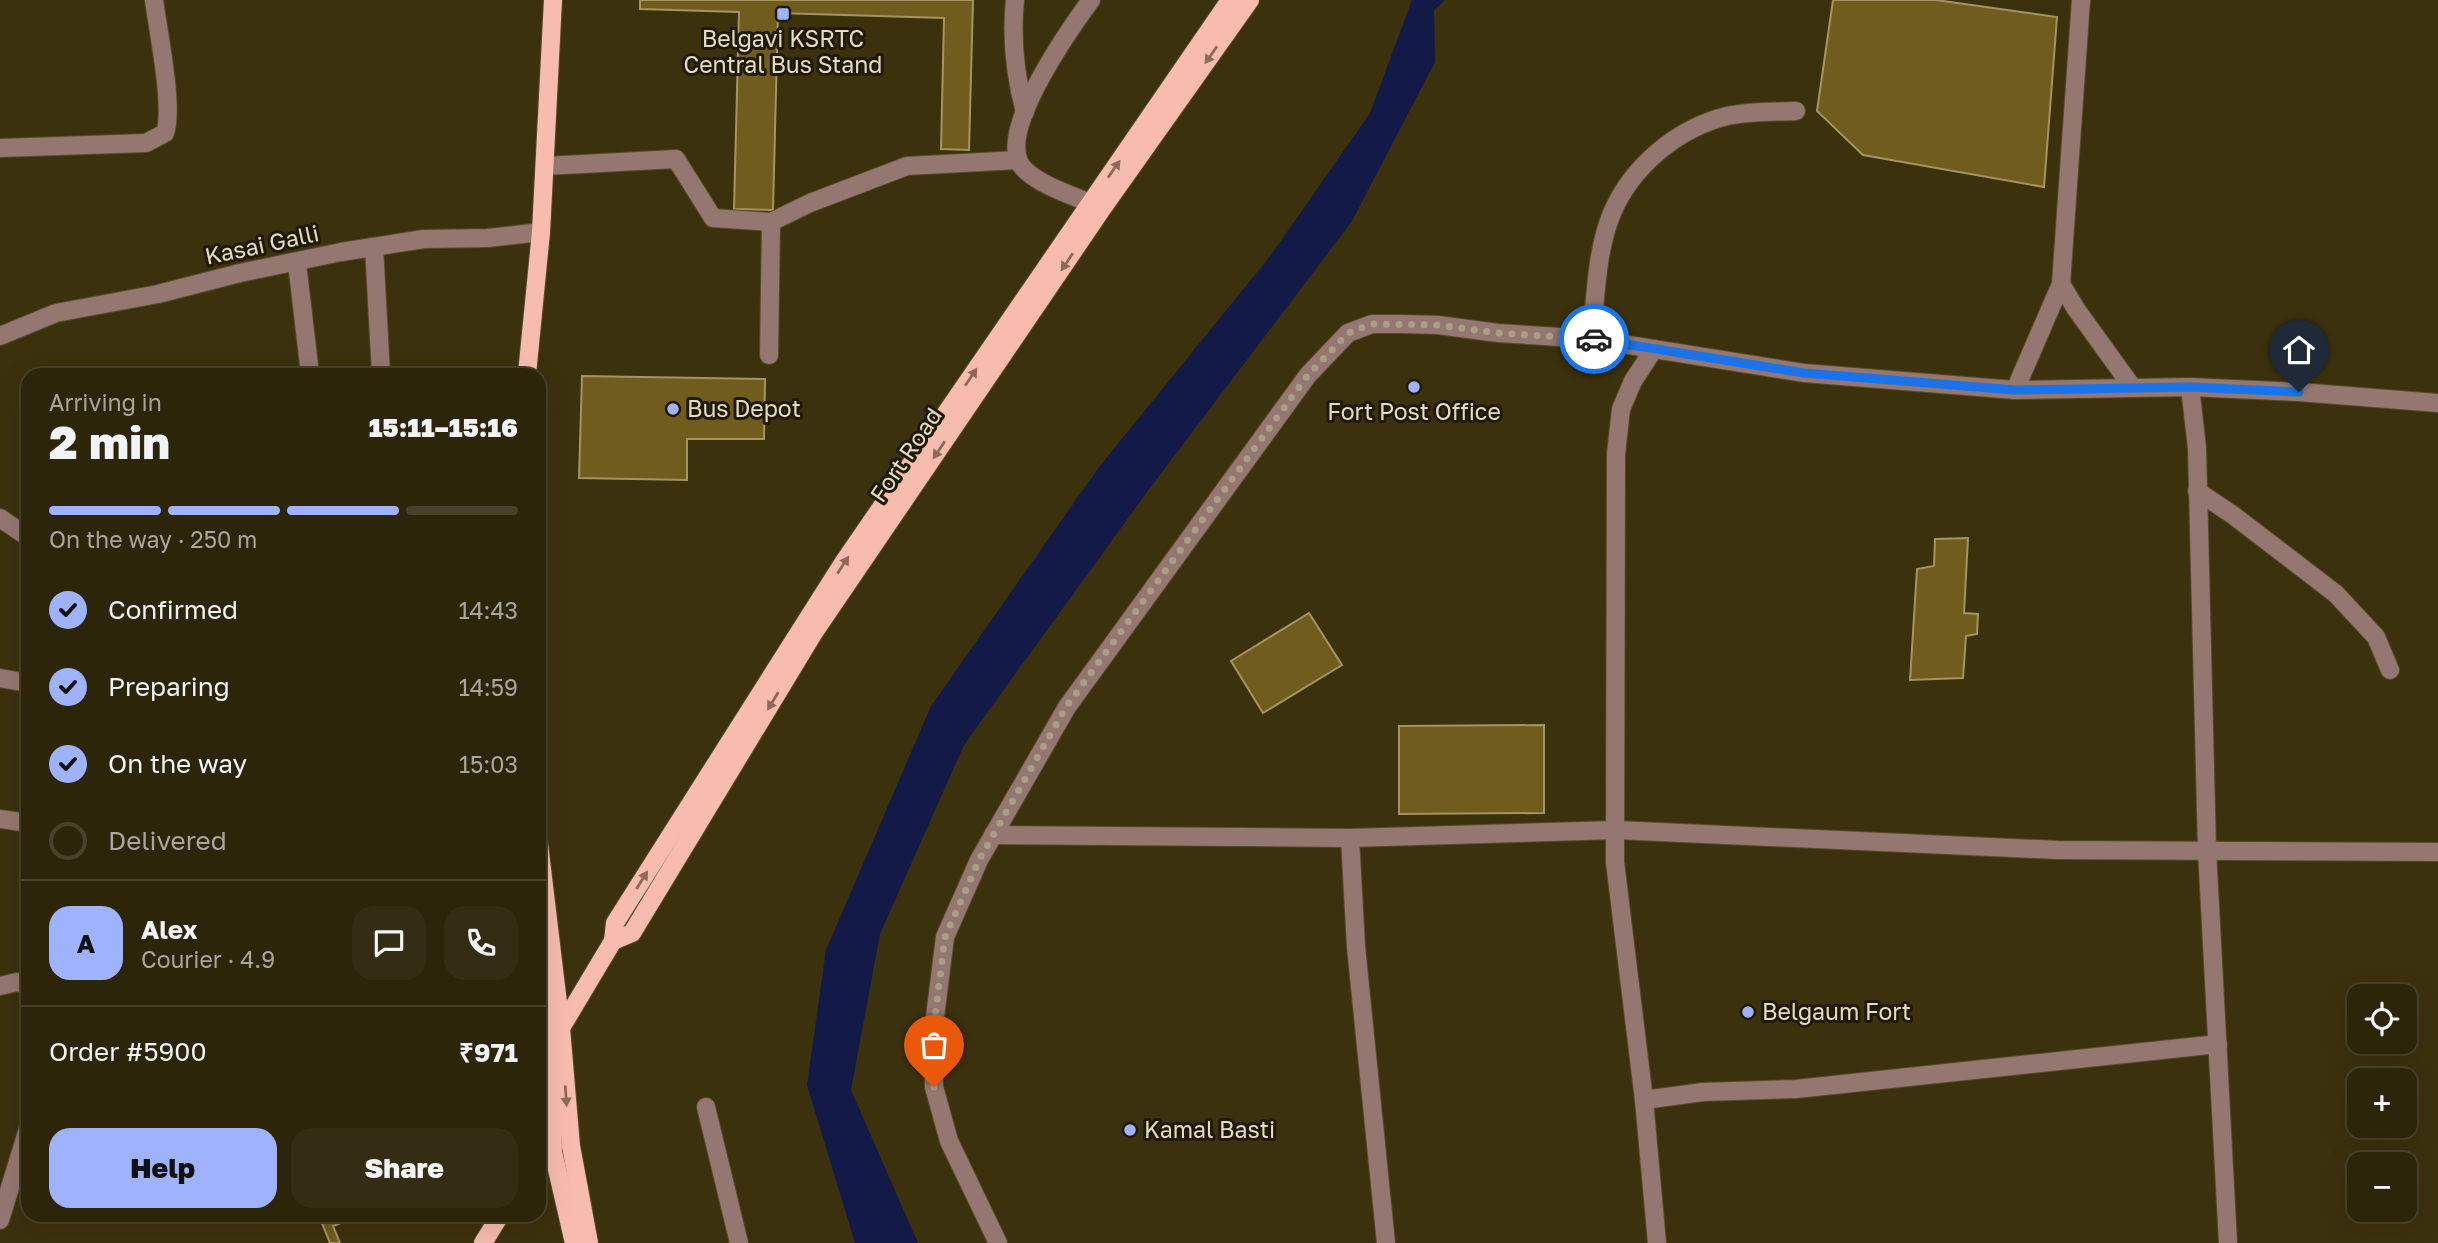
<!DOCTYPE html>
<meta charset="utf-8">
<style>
body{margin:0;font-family:"Golos Text",sans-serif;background:#352d13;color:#f1f3f6;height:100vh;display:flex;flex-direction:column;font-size:26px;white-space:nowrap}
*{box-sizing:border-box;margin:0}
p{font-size:23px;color:#a7a59c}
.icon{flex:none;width:38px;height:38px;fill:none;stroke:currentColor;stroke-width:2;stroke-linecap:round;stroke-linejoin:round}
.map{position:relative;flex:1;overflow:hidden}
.panel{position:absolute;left:21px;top:368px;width:525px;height:854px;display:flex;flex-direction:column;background:#2d250a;border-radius:21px;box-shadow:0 7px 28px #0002,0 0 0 2px #48422b}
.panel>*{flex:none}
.tools{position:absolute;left:2347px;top:984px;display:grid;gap:14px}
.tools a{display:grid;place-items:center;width:70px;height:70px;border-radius:14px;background:#2d250a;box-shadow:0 7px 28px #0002,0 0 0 2px #48422b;font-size:35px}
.pin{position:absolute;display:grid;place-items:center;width:60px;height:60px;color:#fff;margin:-72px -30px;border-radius:50% 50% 50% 0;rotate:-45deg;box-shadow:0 0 7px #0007}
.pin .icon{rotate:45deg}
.courier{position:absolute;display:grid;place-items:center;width:70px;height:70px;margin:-35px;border:5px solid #1a73e8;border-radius:50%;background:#fff;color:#222;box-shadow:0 2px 9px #0007}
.overview em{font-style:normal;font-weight:800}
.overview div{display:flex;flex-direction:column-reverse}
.overview{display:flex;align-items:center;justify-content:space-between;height:119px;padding:0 28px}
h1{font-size:46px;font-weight:800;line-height:52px}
.bar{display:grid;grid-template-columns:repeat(4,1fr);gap:10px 7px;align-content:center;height:84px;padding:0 28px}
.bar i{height:9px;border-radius:5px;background:#48422b}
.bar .current{background:#9fb3fd}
.bar p{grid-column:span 4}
.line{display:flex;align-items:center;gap:18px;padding:0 28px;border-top:2px solid #48422b}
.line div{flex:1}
.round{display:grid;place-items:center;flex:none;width:74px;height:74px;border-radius:21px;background:#352d13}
ol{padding:0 28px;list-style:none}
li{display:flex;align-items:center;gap:21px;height:77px}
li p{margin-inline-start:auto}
li .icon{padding:7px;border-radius:50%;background:#9fb3fd;color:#111;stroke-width:4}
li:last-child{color:#a7a59c}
li i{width:38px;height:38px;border:4px solid #48422b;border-radius:50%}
.action{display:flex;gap:14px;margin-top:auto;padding:14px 28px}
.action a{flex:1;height:80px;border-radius:21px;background:#9fb3fd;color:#111;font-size:28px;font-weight:800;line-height:80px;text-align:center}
.action a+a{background:#352d13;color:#f1f3f6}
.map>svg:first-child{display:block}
</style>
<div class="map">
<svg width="2438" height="1243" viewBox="0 0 2438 1243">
<rect width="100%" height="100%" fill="#3c310d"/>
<path fill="#131a47" d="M1412 0H1445L1434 10 1435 62 1352 221 1147 492 964 745 880 934 851 1090 918 1243H855L807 1085 826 950 931 706 1099 467 1271 255 1370 113Z"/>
<g fill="#705d1d" stroke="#a49464" stroke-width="2">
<path d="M640 0H973L969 150 941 149 944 18 778 13 773 210 734 209 739 12 640 9Z"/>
<path d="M1833 0H1936L2057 17 2044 187 1863 155 1817 111Z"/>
<path d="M582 376 765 379 764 439H687V480L579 478Z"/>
<path d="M1968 538 1964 613 1978 614 1977 634 1966 636 1963 678 1910 680 1917 569 1934 566 1935 539Z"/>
<path d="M1309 613 1342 665 1263 713 1231 661Z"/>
<path d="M1544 725V813L1399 814V726Z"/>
<path d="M323 1214H343L346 1221 333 1226 340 1243H330L319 1216Z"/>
</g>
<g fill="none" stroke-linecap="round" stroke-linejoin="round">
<g stroke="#574c2a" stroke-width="20">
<g id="minor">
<path d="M1015 0C1011 38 1015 75 1025 112"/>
<path d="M0 148 146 143 165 133C174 107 158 31 154 0"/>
<path d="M545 166 676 159 713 218 771 222 810 203 907 166 1018 160"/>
<path d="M1090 203C1071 195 1024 180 1018 159 1005 121 1069 30 1091 0"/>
<path d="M374 247 381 374"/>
<path d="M297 263 310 374"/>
<path d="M2061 284 2076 309 2133 388"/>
<path d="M0 336 56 313 158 294 240 273 341 252 424 239 488 238 541 232"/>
<path d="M1591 339C1596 298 1596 251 1612 213 1632 166 1678 128 1727 116 1750 111 1773 112 1796 111"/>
<path d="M1654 349 1633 381 1621 409 1616 454 1615 862 1644 1100 1657 1243"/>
<path d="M769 355 771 222"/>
<path d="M2190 387 2197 448 2207 850 2228 1243"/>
<path d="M2015 390 2061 284 2081 0"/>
<path d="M2197 491 2233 515 2336 594 2376 637 2390 670"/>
<path d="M0 518 28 537"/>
<path d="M0 678 28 683"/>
<path d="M0 819 28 823"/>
<path d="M993 835 1350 838 1616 830 2058 850 2438 852"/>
<path d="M1350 838 1356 947 1386 1243"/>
<path d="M0 986 17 982 28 985"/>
<path d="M1644 1100 1703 1092 1796 1089 2218 1044"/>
<path d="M706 1107 739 1243"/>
<path d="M0 1220 28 1129"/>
<path d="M998 1243 949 1141 934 1087 933 1033 945 937 979 860 1067 707 1308 375 1348 333 1372 324H1403L1438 325 1498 333 1591 339 1804 373 2015 390 2190 387 2299 392 2438 403"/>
</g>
</g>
<g stroke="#574c2a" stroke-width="20">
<g id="major">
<path d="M527 374 541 232 553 0"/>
<path d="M539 844 561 1028 571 1146 589 1243"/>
<path d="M613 941 632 933 813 634 1102 209 1250 0"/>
<path d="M539 960 551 1083 553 1152 574 1243"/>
<path d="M548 1046 561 1028 613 941 615 923 843 563 1230 0"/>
<path d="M483 1243 501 1214"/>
</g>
</g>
<use href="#minor" stroke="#957771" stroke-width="18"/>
<use href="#major" stroke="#f8bcaf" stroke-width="18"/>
</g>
<defs><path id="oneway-solid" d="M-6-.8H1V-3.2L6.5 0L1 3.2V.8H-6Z" transform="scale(1.75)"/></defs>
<g fill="#8c6a5a">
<use href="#oneway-solid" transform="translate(1211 55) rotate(125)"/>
<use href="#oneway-solid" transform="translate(1114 169) rotate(-55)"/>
<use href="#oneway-solid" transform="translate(1067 262) rotate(124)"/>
<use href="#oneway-solid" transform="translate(971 377) rotate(-56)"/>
<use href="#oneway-solid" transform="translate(939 450) rotate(124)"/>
<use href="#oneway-solid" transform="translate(843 565) rotate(-57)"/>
<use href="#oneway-solid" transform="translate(773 701) rotate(121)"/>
<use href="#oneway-solid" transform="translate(642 880) rotate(-58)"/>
<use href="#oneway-solid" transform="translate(566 1096) rotate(86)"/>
</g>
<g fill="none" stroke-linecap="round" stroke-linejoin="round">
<path stroke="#a9a084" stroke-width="7" stroke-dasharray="0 12.6" d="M934 1087 933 1033 945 937 979 860 1066 707 1308 375 1348 333 1372 324 1438 325 1498 333 1594 339"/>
<path stroke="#1a73e8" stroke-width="9" d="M1594 339 1804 373 2015 390 2190 387 2299 392"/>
</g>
<g fill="#9fb3fd" stroke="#201906" stroke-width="2.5">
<rect x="776" y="7" width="14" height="14" rx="3.5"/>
<circle cx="1414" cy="387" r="7"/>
<circle cx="673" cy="409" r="7"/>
<circle cx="1748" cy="1012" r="7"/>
<circle cx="1130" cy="1130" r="7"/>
</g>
<g text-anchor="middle" stroke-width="6" stroke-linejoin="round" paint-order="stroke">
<g font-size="23" fill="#e4dcc4" stroke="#201906" text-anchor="start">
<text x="783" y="47" text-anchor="middle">Belgavi KSRTC<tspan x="783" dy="26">Central Bus Stand</tspan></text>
<text x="687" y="417">Bus Depot</text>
<text x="1414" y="420" text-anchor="middle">Fort Post Office</text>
<text x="1762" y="1020">Belgaum Fort</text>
<text x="1144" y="1138">Kamal Basti</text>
</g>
<g font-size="23" fill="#e4dcc4" stroke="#201906">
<text transform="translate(262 245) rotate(-12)" y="8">Kasai Galli</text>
<text transform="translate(906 455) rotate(-56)" y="8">Fort Road</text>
</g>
</g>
</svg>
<div class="tools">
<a><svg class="icon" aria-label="locate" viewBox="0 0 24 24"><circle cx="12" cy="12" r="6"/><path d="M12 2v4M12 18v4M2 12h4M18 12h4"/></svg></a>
<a>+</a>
<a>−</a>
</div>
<div class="pin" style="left:934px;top:1087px;background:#ea580c"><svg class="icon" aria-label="bag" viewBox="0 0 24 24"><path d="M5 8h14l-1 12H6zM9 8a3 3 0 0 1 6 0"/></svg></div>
<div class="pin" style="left:2299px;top:392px;background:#1f2937"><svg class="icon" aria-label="home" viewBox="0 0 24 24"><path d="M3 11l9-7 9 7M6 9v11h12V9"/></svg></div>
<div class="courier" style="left:1594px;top:339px"><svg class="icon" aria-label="car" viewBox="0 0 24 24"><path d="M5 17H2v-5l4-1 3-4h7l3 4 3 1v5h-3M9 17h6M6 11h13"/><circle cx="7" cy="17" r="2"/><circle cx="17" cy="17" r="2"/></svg></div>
<section class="panel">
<div class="overview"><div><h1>2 min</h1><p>Arriving in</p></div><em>15:11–15:16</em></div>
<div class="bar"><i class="current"></i><i class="current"></i><i class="current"></i><i></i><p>On the way · 250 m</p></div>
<ol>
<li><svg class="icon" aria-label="check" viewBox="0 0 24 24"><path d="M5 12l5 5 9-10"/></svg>Confirmed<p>14:43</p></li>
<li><svg class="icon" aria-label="check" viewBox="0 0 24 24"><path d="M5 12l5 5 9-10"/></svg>Preparing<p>14:59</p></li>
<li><svg class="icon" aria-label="check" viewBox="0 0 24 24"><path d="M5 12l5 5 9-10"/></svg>On the way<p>15:03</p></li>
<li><i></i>Delivered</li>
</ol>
<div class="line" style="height:126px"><b class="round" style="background:#9fb3fd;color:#111">A</b><div><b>Alex</b><p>Courier · 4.9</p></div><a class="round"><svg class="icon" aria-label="chat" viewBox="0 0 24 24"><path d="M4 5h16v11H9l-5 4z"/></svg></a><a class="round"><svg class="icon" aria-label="phone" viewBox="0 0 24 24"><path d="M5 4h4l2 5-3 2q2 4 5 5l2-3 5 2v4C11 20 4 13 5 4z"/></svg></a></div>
<div class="line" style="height:91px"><div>Order #5900</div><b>₹971</b></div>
<div class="action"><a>Help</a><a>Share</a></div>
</section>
</div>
